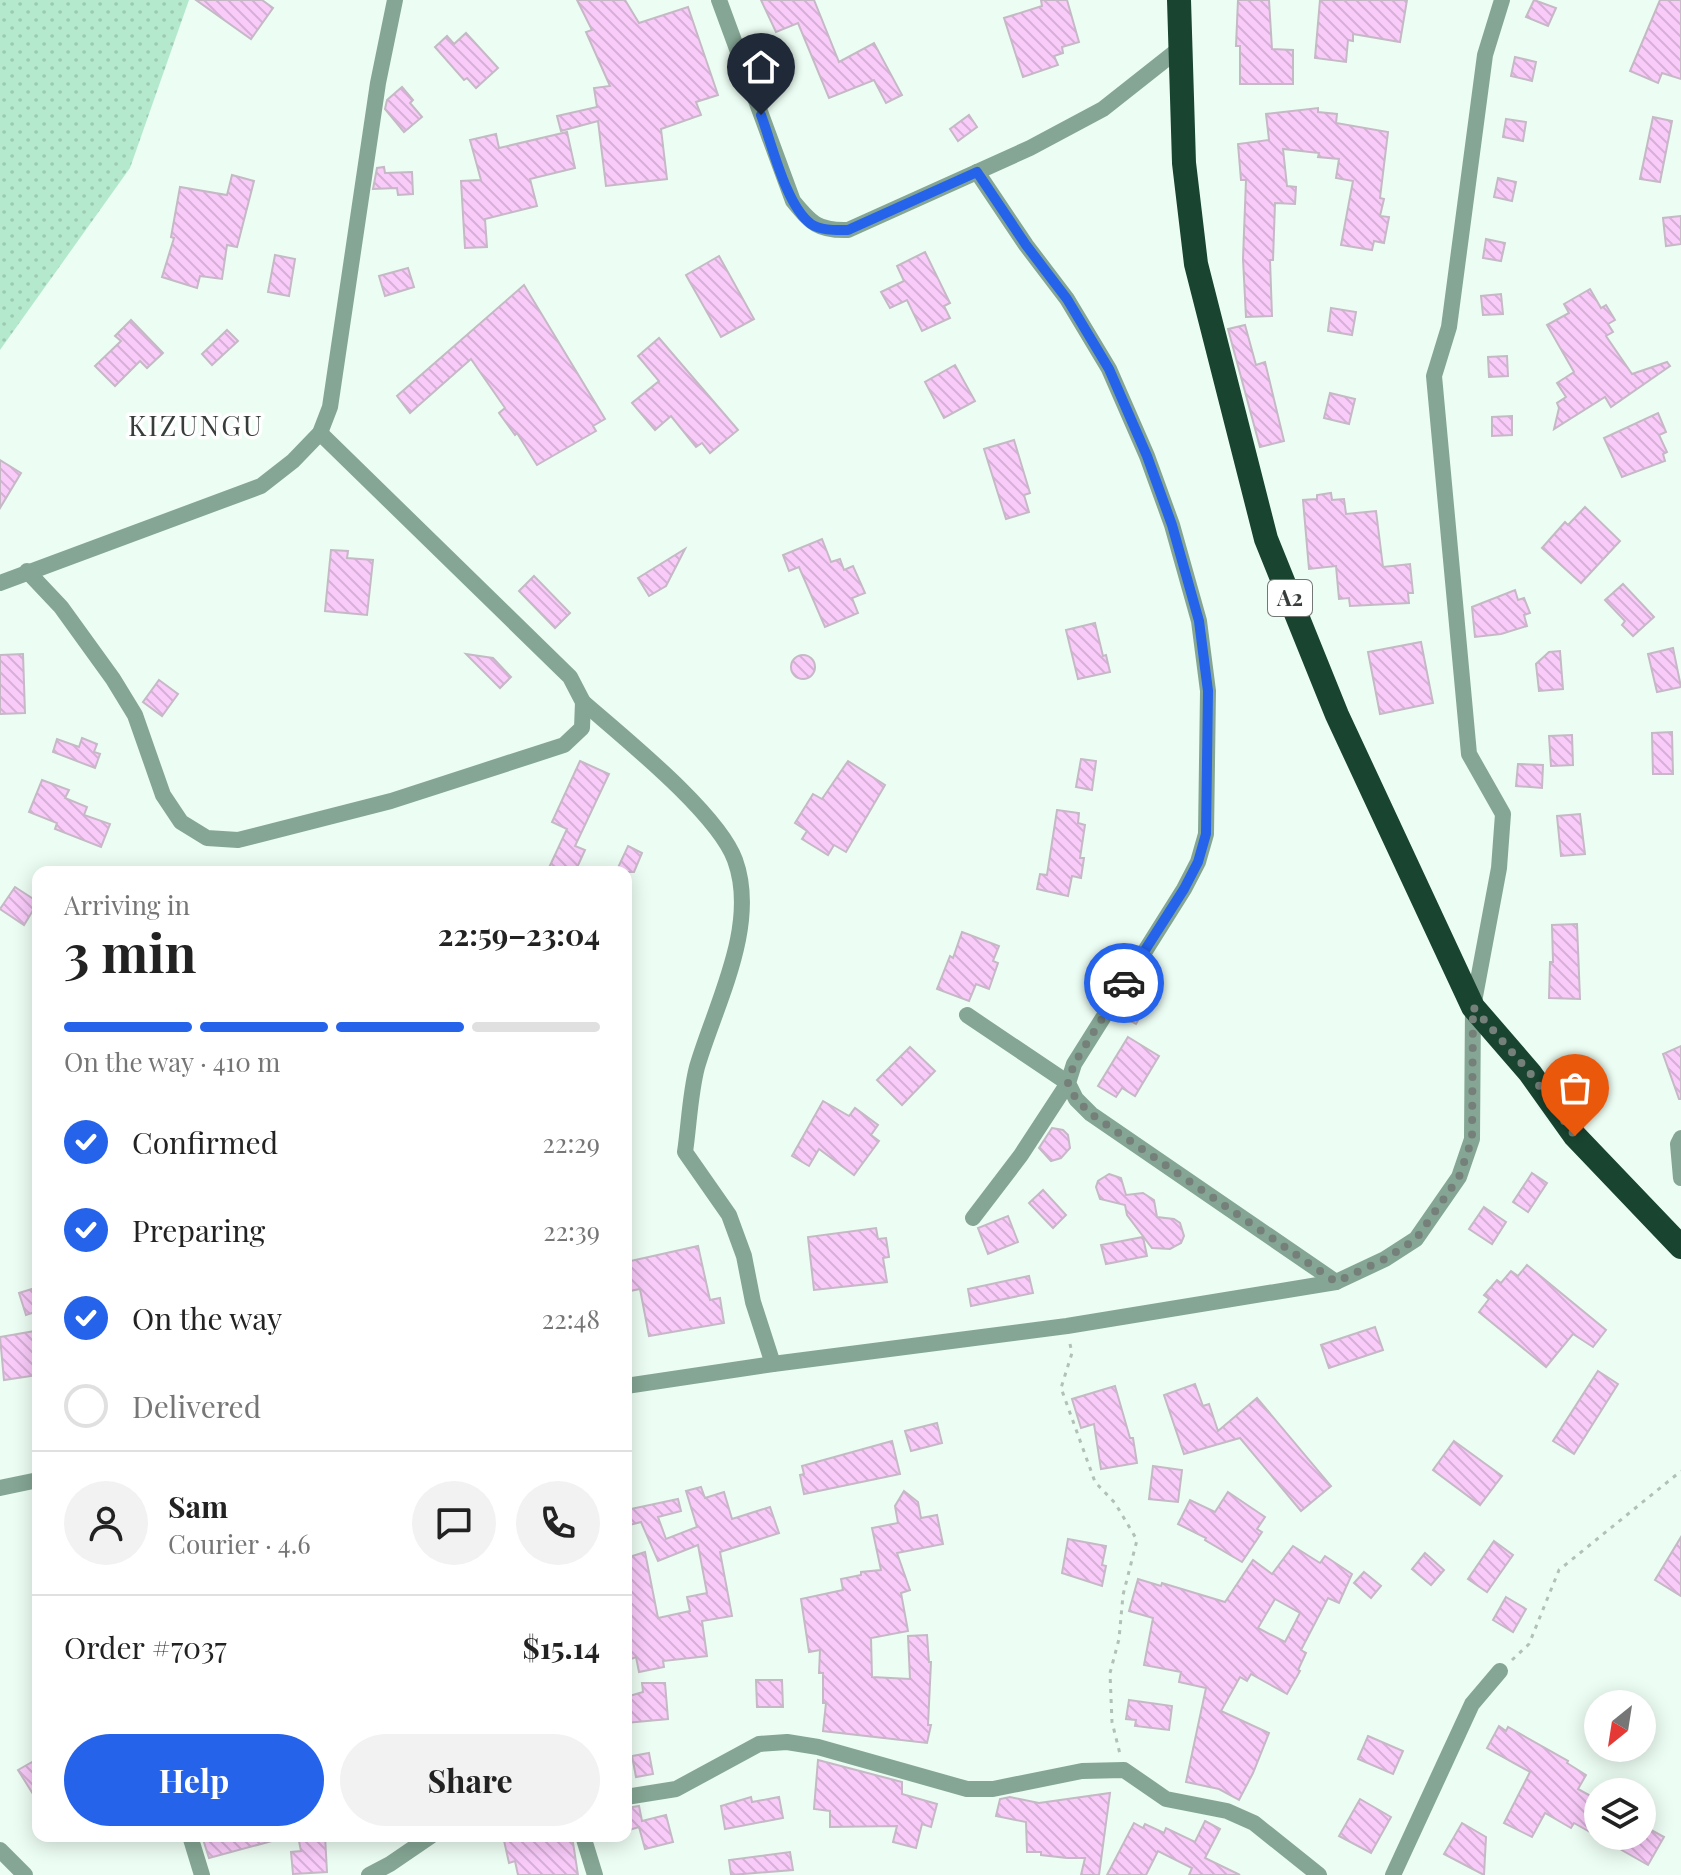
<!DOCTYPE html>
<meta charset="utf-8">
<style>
body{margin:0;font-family:"Playfair Display",serif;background:#f2f2f2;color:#222;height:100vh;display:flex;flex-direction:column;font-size:30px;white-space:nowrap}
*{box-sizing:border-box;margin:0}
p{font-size:26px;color:#767676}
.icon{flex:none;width:44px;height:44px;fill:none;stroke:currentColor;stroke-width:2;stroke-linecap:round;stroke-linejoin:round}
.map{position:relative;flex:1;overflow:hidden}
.panel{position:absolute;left:32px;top:866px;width:600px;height:976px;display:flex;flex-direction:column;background:#fff;border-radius:16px;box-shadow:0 4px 20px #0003}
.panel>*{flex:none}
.needle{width:52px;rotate:210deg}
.buttons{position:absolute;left:1584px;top:1690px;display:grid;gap:16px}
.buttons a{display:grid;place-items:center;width:72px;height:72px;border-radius:50%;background:#fff;box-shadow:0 4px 20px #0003;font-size:40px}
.pin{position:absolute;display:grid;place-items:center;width:68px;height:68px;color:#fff;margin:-82px -34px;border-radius:50% 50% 50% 0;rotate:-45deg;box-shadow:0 0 8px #0007}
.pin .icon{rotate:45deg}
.courier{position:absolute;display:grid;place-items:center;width:80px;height:80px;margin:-40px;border:6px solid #2563eb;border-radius:50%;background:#fff;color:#222;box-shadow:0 2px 10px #0007}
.head em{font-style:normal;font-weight:700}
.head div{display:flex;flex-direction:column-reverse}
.head{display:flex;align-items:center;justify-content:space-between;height:136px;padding:0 32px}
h1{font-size:52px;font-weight:700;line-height:60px}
.bar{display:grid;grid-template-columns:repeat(4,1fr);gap:12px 8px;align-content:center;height:96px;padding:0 32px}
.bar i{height:10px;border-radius:6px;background:#e0e0e0}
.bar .current{background:#2563eb}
.bar p{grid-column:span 4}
.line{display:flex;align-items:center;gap:20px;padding:0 32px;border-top:2px solid #e0e0e0}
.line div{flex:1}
.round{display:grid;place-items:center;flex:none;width:84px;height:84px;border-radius:42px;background:#f2f2f2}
ol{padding:0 32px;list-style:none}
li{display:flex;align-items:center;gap:24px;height:88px}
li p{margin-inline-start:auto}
li .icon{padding:8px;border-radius:50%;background:#2563eb;color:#fff;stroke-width:4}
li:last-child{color:#767676}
li i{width:44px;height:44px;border:4px solid #e0e0e0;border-radius:50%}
.primary-button{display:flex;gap:16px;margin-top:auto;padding:16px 32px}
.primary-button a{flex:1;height:92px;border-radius:48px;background:#2563eb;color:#fff;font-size:32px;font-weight:700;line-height:92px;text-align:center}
.primary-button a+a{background:#f2f2f2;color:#222}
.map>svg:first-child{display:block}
</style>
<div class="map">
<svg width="1681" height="1875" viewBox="0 0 1681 1875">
<defs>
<pattern id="grass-dots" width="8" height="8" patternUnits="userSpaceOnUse" patternTransform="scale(2)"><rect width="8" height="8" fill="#b5e9cd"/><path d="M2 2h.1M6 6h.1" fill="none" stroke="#9cc9b1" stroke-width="1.8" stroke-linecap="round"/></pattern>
<pattern id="building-back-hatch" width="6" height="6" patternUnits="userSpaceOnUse" patternTransform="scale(2)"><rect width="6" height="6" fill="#f9cbf9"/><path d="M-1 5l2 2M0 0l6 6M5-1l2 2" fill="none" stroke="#d6afd6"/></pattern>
</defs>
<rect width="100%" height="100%" fill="#ecfdf3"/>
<path fill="url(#grass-dots)" d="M0 0H189L130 168 0 350Z"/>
<g fill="url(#building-back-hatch)" stroke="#c5b9c5" stroke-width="2" fill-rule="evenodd">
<path d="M196 0H262L273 8 251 39Z"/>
<path d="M577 0H625L639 23 688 7 718 95 696 102 701 115 661 129 667 179 606 186 598 121 561 131 557 116 597 107 594 88 610 86 586 32 592 30Z"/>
<path d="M761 0H814L839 62 874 43 902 95 886 103 874 80 829 98 798 23 776 32Z"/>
<path d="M1041 0H1067L1079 42 1062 47 1063 53 1054 56 1058 65 1023 77 1004 18 1042 6Z"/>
<path d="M1238 0H1269L1272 49 1293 50V84H1240V46H1236Z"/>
<path d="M1320 0H1407L1400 42 1353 34V41L1348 40 1346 62 1315 58Z"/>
<path d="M1534 0 1556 8 1548 26 1526 17Z"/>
<path d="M1660 0H1681V79L1662 73 1658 83 1630 71Z"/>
<path d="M466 33 498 68 476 88 467 78 464 80 435 47 447 36 454 44Z"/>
<path d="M1515 57 1536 62 1532 81 1511 76Z"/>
<path d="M402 87 413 100 410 103 422 117 404 132 385 109 387 100Z"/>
<path d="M1318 108V112L1337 114 1336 123 1388 132 1380 198 1384 199 1380 216 1389 217 1384 243 1374 241 1372 250 1341 245 1353 181 1336 178 1339 159 1318 157 1319 153 1283 149 1287 186 1296 187 1295 204 1275 203 1273 260H1270L1272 316 1246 317 1243 259 1246 180H1241L1238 144 1269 140 1266 114Z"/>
<path d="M969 115 977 127 958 141 950 129Z"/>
<path d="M1653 117 1672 121 1660 182 1640 179Z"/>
<path d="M1506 119 1526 122 1523 141 1503 137Z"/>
<path d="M567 132 575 168 530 179 537 206 485 219 487 247 465 248 461 181 481 180 470 140 496 134 499 148Z"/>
<path d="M384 167 385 173 412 172 413 194 398 195 397 188 373 189 377 168Z"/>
<path d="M232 175 254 181 237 247 227 245 222 279 200 276 197 288 162 277 174 238 171 237 180 187 227 195Z"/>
<path d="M1498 178 1516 182 1512 201 1494 197Z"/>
<path d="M1681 216V244L1666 246 1663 218Z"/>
<path d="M1486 239 1505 243 1501 261 1483 258Z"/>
<path d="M925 252 950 303 944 306 950 318 922 331 907 300 890 308 881 292 904 281 897 266Z"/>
<path d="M275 255 295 259 289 296 268 292Z"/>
<path d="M719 256 754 319 721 337 686 275Z"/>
<path d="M408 268 414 287 385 296 379 276Z"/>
<path d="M524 285 605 419 593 426 596 431 537 465 517 433 515 435 499 413 505 408 471 359 410 413 397 396Z"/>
<path d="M1590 289 1601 308 1606 305 1615 320 1608 324 1613 332 1606 336 1632 374 1667 362 1670 366 1611 407 1605 397 1554 429 1559 408 1557 403 1566 397 1557 383 1574 372 1547 325 1569 313 1564 304Z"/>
<path d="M1501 294 1503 314 1483 315 1481 296Z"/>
<path d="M1331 308 1356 312 1352 335 1328 331Z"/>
<path d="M131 320 163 353 147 368 140 361 115 386 95 366 121 341 115 336Z"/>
<path d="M1245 325 1256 365 1265 362 1284 441 1260 447 1228 329Z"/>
<path d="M227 330 238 341 212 365 202 354Z"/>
<path d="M659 338 738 430 710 453 702 443 696 447 671 416 655 430 632 403 659 381 638 356Z"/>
<path d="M1507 356 1508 376 1489 377 1488 357Z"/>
<path d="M955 365 975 401 944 418 925 382Z"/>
<path d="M1330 393 1355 399 1349 424 1324 418Z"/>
<path d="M1658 413 1666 432 1659 435 1667 452 1663 454 1665 461 1622 477 1604 438Z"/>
<path d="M1512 416V435L1492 436V417Z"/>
<path d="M1014 440 1030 493 1024 495 1029 512 1006 519 984 449Z"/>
<path d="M0 460 21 473 0 508Z"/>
<path d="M1331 493 1332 500 1344 499 1346 514 1376 511 1383 567 1410 564 1413 593H1408L1409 603 1350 606 1349 598 1339 599 1336 566 1309 569 1303 500 1317 499V495Z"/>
<path d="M1585 507 1620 541 1581 583 1542 548 1565 522 1568 525Z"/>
<path d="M822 539 831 562 840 559 844 570 853 566 865 593 852 598 858 613 825 627 799 567 789 571 783 555Z"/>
<path d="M685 549 666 586 649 596 638 578Z"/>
<path d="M331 550 348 551 347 558 373 560 367 615 325 611Z"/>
<path d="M534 576 570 613 555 628 519 591Z"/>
<path d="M1623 584 1654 617 1633 636 1622 625 1625 621 1605 600Z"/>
<path d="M1515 590 1518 600 1524 598 1530 613 1524 615 1527 626 1501 634 1475 637 1472 607Z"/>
<path d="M1095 623 1103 656 1106 655 1110 672 1078 679 1066 630Z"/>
<path d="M1421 642 1433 703 1380 714 1368 652Z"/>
<path d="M1673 648 1681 687 1657 692 1648 654Z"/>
<path d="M1560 651 1563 689 1539 691 1536 664 1549 652Z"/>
<path d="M23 654 25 713 0 714V655Z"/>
<path d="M466 654 493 658 511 677 500 688Z"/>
<circle cx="803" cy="667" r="12"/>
<path d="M159 680 178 694 162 716 143 702Z"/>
<path d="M1672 732 1673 774H1653L1652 733Z"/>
<path d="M1572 735 1573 765 1551 766 1549 736Z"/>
<path d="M82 738 97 744 94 752 100 754 95 768 53 752 57 739 79 747Z"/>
<path d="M1081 759 1096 761 1092 790 1076 787Z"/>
<path d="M580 761 609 774 575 846 585 850 575 872H547L567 829 552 822Z"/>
<path d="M848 761 885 785 846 852 834 845 828 855 802 839 807 831 795 823 813 794 822 799Z"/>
<path d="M1518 764 1543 765 1542 788 1516 786Z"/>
<path d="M42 780 69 790 65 798 87 807 84 815 110 824 101 847 55 829 57 823 29 812Z"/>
<path d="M1057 810 1079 813 1078 823 1085 825 1080 858H1084L1081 878 1072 876 1068 896 1037 889 1040 874 1047 875Z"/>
<path d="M1580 814 1585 854 1561 856 1557 816Z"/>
<path d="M628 846 642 853 634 872H616Z"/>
<path d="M15 887 38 902 24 925 0 909Z"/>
<path d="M1577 924 1580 999 1549 998 1550 962H1553L1552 925Z"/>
<path d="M962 932 999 946 993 961 998 963 989 989 976 984 969 1001 937 989 950 956 953 958Z"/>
<path d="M1130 999 1145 1008 1136 1024 1120 1015Z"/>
<path d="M1128 1037 1159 1056 1135 1096 1122 1088 1116 1097 1098 1086Z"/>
<path d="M1681 1046V1099H1679L1663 1054Z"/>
<path d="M910 1047 935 1071 902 1105 877 1080Z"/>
<path d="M823 1101 849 1116 855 1108 878 1125 871 1135 879 1141 854 1175 819 1149 809 1166 792 1156Z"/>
<path d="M1052 1128 1063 1130 1068 1135 1070 1148 1061 1158 1051 1161 1039 1148Z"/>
<path d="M1532 1173 1547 1183 1528 1212 1513 1202Z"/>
<path d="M1109 1174 1121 1178 1126 1195 1143 1193 1154 1200 1157 1217 1174 1219 1180 1223 1184 1236 1181 1243 1170 1249 1152 1248 1127 1215 1125 1205 1100 1199 1096 1187 1098 1181Z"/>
<path d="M1043 1190 1066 1215 1053 1228 1029 1203Z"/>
<path d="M1484 1207 1506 1222 1492 1244 1469 1229Z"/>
<path d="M1008 1216 1018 1242 988 1254 978 1228Z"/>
<path d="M876 1228 878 1239 886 1238 889 1257 883 1258 887 1282 814 1290 808 1237Z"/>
<path d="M1143 1237 1147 1256 1106 1264 1101 1245Z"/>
<path d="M698 1246 710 1300 720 1298 724 1323 649 1336 640 1289 630 1291 626 1262Z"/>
<path d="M1527 1265 1606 1330 1593 1347 1573 1334 1546 1367 1479 1312 1489 1299 1484 1295 1497 1280 1501 1283 1511 1271 1518 1276Z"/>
<path d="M1029 1276 1033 1293 971 1306 968 1289Z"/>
<path d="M38 1287V1311L26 1315 19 1293Z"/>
<path d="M1375 1327 1383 1350 1329 1368 1321 1345Z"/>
<path d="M35 1331 38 1375 4 1380 0 1337Z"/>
<path d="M1598 1371 1618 1384 1574 1454 1553 1441Z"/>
<path d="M1195 1384 1203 1406 1209 1404 1218 1431 1257 1398 1331 1486 1301 1511 1240 1438 1184 1454 1164 1395Z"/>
<path d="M1115 1386 1130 1438H1133L1137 1463 1101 1469 1094 1424 1081 1428 1072 1399Z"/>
<path d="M937 1423 942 1443 911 1451 905 1431Z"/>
<path d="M892 1441 900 1474 804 1494 800 1475 804 1474 802 1466Z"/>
<path d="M1454 1441 1502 1476 1480 1505 1433 1470Z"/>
<path d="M1153 1466 1182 1470 1178 1502 1149 1499Z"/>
<path d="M701 1487 705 1498 724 1492 732 1519 770 1507 779 1533 720 1552 732 1616 702 1621 707 1656 663 1661 664 1667 639 1672 636 1657 626 1661V1558L645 1552 658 1618 690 1611 687 1597 707 1593 698 1545 658 1561 641 1522 626 1526V1510L678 1499 681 1511 658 1517 666 1539 697 1527 686 1491Z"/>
<path d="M904 1491 918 1502 921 1518 937 1515 943 1544 897 1553 910 1590 901 1593 908 1631 871 1638 872 1677 910 1679 908 1636 927 1635 929 1662H931L928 1725H931L927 1743 823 1731 826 1703H823V1673H819L820 1650 809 1652 801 1599 843 1590 841 1579 861 1575V1572L881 1570 872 1528 898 1523 895 1506Z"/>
<path d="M1228 1492 1265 1517 1257 1529 1262 1532 1242 1562 1205 1540 1206 1538 1178 1524 1190 1500 1215 1512Z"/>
<path d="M1681 1537V1596L1655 1580Z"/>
<path d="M1068 1539 1106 1546 1102 1565 1106 1566 1102 1586 1062 1573Z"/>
<path d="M1494 1541 1513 1555 1487 1592 1468 1579Z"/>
<path d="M1293 1546 1320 1563 1325 1556 1352 1574 1339 1603 1328 1598 1301 1650 1306 1653 1298 1670 1300 1671 1287 1694 1251 1674 1247 1681 1240 1677 1221 1711 1269 1733 1253 1773 1239 1800 1219 1789 1186 1782 1206 1688 1179 1682 1181 1672 1144 1665 1153 1618 1129 1611 1138 1579 1161 1586 1162 1583 1225 1602 1253 1560 1272 1574ZM1275 1599 1300 1613 1285 1642 1258 1628Z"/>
<path d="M1425 1553 1444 1570 1431 1585 1412 1569Z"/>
<path d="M1364 1572 1381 1586 1371 1598 1354 1583Z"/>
<path d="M1506 1597 1526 1609 1513 1632 1493 1620Z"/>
<path d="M756 1680H782L783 1707H757Z"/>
<path d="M642 1683H665L668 1719 626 1723V1697L643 1692Z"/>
<path d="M1129 1700 1172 1706 1169 1730 1135 1726 1136 1720 1126 1719Z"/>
<path d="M1499 1726 1506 1731 1508 1727 1568 1761 1567 1763 1586 1775 1578 1789 1598 1800V1836H1642V1825L1664 1837 1648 1865 1574 1823 1571 1828 1545 1813 1532 1837 1504 1823 1530 1772 1487 1748Z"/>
<path d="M1368 1736 1403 1751 1393 1774 1358 1759Z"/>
<path d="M649 1753 653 1774 636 1777 632 1756Z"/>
<path d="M818 1760 902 1782V1794L937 1804 931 1827 922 1824 916 1848 893 1842 897 1826 830 1827V1811L814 1809Z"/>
<path d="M32 1762 38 1772V1802L18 1770Z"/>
<path d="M1110 1793 1099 1875H1081L1085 1858H1067L1041 1855V1852H1027L1026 1822 996 1816 1000 1799 1010 1797 1039 1803Z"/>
<path d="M751 1797 752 1802 779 1797 783 1818 725 1829 721 1806Z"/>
<path d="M1360 1799 1391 1817 1371 1853 1339 1836Z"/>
<path d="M639 1806 642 1821 666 1815 673 1842 645 1849 639 1827 629 1830 626 1817V1808Z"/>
<path d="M1205 1821 1220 1829 1205 1858 1240 1875H1189L1192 1868 1158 1851 1146 1875H1107L1134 1823 1143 1828 1145 1824 1164 1833 1166 1828 1195 1842Z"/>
<path d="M1462 1823 1486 1837 1484 1875 1444 1854Z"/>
<path d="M202 1836H272V1841L209 1858Z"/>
<path d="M298 1836H325L327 1872 293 1874 291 1852 301 1851Z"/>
<path d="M503 1836H572L578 1875H518L515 1861 509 1863Z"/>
<path d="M790 1852 793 1870 731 1875 729 1860Z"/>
</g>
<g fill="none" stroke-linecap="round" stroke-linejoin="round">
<g stroke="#b2c0b8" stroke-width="3" stroke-dasharray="4 6" stroke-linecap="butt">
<path d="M1070 1344 1072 1353 1061 1388 1095 1482 1115 1503 1137 1540 1123 1595 1119 1639 1110 1673 1112 1722 1120 1754"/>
<path d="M1512 1660 1529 1644 1559 1570 1681 1471"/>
</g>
<g stroke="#85a694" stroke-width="16">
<path d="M719 0 793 201C811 223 818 231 848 230L1030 148 1103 109 1179 49"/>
<path d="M977 172 1026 245 1067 299 1109 369 1147 456 1172 525 1199 621 1208 691 1206 834 1198 862 1184 889 1074 1064 1068 1083 1076 1099 1091 1114 1336 1282"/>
<path d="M27 571 61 607 113 679 135 715 163 795 181 822 207 838 238 840 391 801 564 745 582 728 583 702 570 677 320 433"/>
<path d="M0 583 261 486 293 461 320 433 330 407 378 83 395 0"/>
<path d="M583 702C623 737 718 813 735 860 759 926 715 1005 697 1067 690 1094 689 1125 685 1152L729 1215 744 1256 753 1302 773 1364"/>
<path d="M967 1015 1068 1083 1021 1155 973 1218"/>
<path d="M1681 1138 1678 1144 1681 1178"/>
<path d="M626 1386 773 1364 1067 1326 1336 1282 1385 1259 1416 1239 1459 1177 1472 1139 1473 1007 1499 868 1503 814 1469 754 1434 376 1449 327 1485 55 1502 0"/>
<path d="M0 1488 38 1480"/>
<path d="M626 1797 676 1789 759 1744 787 1742 818 1747 967 1789H993L1082 1771 1124 1770 1166 1799 1227 1811 1254 1823 1319 1875"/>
<path d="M190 1836 202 1875"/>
<path d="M583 1836 595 1875"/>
<path d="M0 1850 25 1875"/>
<path d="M369 1875 390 1864 431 1836"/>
<path d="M1393 1875 1472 1704 1500 1671"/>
</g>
<path stroke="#184430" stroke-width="24" d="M1179 0 1184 163 1196 264 1266 539 1337 715 1473 1007 1530 1073 1575 1136 1681 1247"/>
</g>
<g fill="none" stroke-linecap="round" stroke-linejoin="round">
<path stroke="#76807b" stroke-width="8" stroke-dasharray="0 14.4" d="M1124 983 1074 1064 1068 1083 1076 1099 1091 1114 1336 1282 1385 1259 1416 1239 1459 1177 1472 1139 1473 1007 1530 1073 1575 1136"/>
<path stroke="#2563eb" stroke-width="10" d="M761 115C772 144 786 206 811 224 821 231 837 230 848 230L977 172 1026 245 1067 299 1109 369 1147 456 1172 525 1199 621 1208 691 1206 834 1198 862 1184 889 1124 983"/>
</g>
<g text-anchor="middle" stroke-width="7" stroke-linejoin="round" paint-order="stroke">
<rect fill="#fff" stroke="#737775" stroke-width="2" x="1268" y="580" width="44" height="36" rx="6"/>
<g font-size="22" font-weight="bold" fill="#373d3a">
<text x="1290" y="606">A2</text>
</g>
<g font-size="28" letter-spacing="2" fill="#373d3a" stroke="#fff">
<text x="196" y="436">KIZUNGU</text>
</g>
</g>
</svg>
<div class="buttons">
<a><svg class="needle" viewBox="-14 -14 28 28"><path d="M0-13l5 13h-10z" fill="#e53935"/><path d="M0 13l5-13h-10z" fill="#767676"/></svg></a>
<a><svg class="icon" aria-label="layers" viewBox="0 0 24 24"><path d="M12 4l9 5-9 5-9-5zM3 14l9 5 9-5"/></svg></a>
</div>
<div class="pin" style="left:1575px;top:1136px;background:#ea580c"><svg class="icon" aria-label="bag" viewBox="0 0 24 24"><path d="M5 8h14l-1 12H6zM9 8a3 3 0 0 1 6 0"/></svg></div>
<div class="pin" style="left:761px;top:115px;background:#1f2937"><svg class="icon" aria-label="home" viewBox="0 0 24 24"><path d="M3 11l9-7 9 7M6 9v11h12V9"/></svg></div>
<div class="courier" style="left:1124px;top:983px"><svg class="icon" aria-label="car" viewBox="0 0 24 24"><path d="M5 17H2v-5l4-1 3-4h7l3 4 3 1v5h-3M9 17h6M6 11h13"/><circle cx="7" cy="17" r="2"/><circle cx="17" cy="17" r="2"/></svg></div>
<section class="panel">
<div class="head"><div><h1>3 min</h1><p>Arriving in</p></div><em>22:59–23:04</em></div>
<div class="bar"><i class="current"></i><i class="current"></i><i class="current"></i><i></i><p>On the way · 410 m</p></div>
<ol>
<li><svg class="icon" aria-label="check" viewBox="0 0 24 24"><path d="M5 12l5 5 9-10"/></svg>Confirmed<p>22:29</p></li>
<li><svg class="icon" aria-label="check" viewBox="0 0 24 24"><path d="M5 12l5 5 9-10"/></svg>Preparing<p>22:39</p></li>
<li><svg class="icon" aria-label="check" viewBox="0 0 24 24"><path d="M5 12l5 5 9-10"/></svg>On the way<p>22:48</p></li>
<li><i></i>Delivered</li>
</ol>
<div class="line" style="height:144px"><a class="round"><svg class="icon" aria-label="person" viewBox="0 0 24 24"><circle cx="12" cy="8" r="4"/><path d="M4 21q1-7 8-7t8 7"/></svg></a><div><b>Sam</b><p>Courier · 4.6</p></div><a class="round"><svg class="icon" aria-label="chat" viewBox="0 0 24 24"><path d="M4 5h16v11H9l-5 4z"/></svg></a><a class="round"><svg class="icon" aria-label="phone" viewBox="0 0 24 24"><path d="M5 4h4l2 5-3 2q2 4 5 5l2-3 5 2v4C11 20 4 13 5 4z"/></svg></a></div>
<div class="line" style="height:104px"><div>Order #7037</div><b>$15.14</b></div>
<div class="primary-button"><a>Help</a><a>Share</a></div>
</section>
</div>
